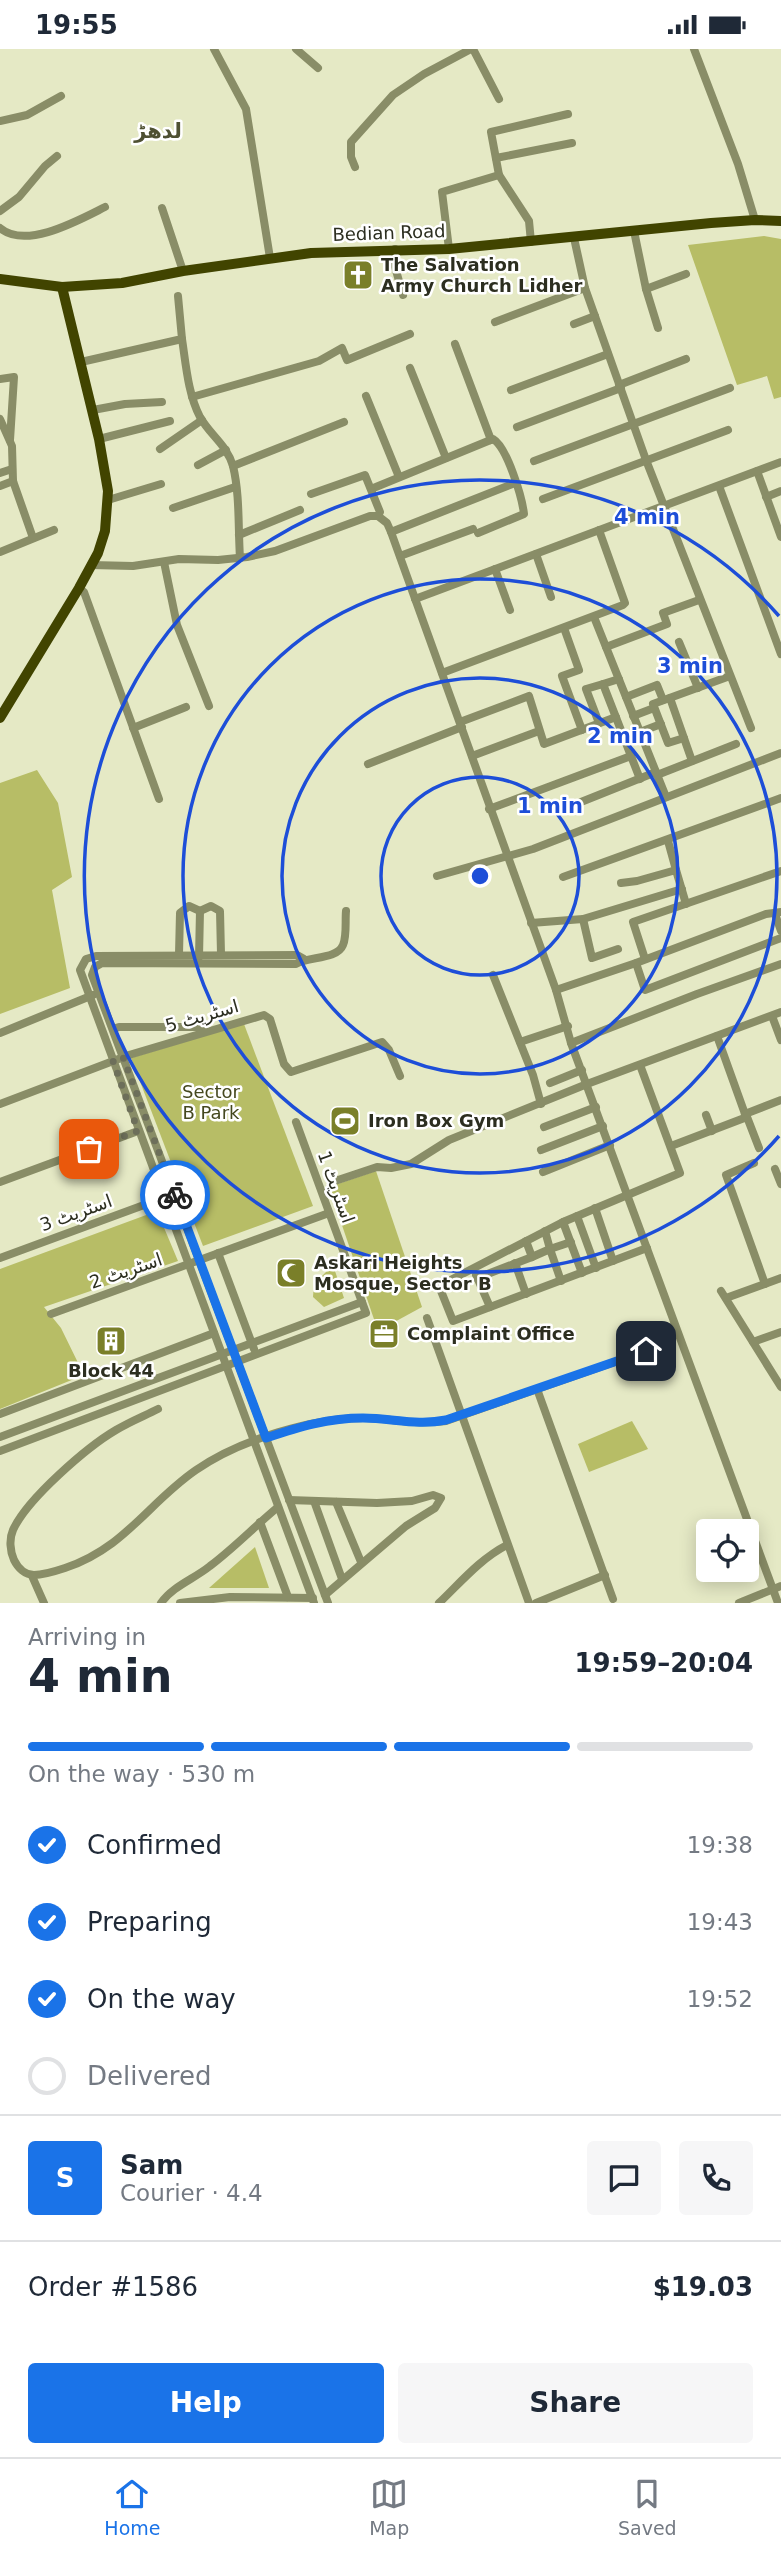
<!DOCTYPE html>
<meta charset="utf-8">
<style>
body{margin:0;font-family:"DejaVu Sans",Vazirmatn,sans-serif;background:#f6f6f7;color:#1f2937;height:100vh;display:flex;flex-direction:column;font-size:26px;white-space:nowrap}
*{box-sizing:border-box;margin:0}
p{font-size:23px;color:#747a83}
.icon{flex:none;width:38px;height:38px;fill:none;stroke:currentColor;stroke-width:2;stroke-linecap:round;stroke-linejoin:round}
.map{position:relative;height:1554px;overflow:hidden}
.details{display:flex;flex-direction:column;background:#fff;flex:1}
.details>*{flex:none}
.tools{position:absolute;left:696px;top:1470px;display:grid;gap:14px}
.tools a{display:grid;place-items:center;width:63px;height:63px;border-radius:7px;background:#fff;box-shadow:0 4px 18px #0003;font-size:35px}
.pin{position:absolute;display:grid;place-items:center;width:60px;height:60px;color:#fff;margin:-30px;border-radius:14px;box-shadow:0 4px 10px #0006}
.courier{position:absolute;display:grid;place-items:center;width:70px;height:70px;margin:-35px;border:5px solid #1a73e8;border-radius:50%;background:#fff;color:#222;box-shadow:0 2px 9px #0007}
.overview em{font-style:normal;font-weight:700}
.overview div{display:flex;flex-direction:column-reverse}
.overview{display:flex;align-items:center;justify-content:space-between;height:119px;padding:0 28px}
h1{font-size:46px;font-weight:700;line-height:52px}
.bar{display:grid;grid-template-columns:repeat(4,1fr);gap:10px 7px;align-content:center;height:84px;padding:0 28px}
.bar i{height:9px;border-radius:5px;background:#e0e1e3}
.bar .current{background:#1a73e8}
.bar p{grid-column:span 4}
.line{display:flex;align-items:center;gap:18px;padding:0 28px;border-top:2px solid #e0e1e3}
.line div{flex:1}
.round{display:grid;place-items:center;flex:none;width:74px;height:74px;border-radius:7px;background:#f6f6f7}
ol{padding:0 28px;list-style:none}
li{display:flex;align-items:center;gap:21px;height:77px}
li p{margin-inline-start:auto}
li .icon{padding:7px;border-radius:50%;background:#1a73e8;color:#fff;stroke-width:4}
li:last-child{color:#747a83}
li i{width:38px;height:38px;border:4px solid #e0e1e3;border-radius:50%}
.button{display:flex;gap:14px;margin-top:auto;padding:14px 28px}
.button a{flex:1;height:80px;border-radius:7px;background:#1a73e8;color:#fff;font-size:28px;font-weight:700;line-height:80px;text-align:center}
.button a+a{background:#f6f6f7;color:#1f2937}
.status{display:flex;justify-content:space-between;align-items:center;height:49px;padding:0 35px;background:#fff;direction:ltr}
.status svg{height:19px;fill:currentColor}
.dock{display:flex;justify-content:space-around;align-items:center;height:98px;border-top:2px solid #e0e1e3;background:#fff;font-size:19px;color:#747a83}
.dock a{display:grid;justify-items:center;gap:4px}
.dock .current{color:#1a73e8}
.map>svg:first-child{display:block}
</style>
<div class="status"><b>19:55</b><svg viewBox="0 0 49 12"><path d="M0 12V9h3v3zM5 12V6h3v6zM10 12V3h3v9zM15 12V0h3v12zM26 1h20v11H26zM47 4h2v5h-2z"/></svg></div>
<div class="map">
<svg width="781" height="1554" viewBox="0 0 781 1554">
<rect width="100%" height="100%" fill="#e5e9c5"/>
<g fill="#b7bd66">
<path d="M764 187 781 190V348L774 350 767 327 737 336 688 196Z"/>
<path d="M37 721 58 754 72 828 52 841 70 939 0 965V734Z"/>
<path d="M244 975 313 1157 203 1197 131 1009Z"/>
<path d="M376 1122 422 1258 378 1282 329 1138Z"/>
<path d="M157 1162 178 1212 44 1258 61 1279 84 1326 0 1360V1220Z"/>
<path d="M333 1216 344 1249 324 1258 313 1248 314 1235Z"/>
<path d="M632 1372 648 1400 589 1423 578 1395Z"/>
<path d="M255 1498 269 1539H209Z"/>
</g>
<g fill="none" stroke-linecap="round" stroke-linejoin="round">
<g stroke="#898d67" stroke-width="8">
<path d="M214 0 246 60 270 209"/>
<path d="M296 0 318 19"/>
<path d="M473 0 499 50"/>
<path d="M694 0 738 115 755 171"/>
<path d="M0 72 27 66 61 47"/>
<path d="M496 109 572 94"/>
<path d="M355 118 351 108V93L393 46 424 25 471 0"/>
<path d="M499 126 491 83 568 65"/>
<path d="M162 159 183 222"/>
<path d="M0 162 19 148 45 117 57 107"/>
<path d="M0 179C26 201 79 171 105 158"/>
<path d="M634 182 646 240 658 279"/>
<path d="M574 189 585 239 646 411 751 679"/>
<path d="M395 200V218L403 246"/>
<path d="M449 200 442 143 499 126 529 172 531 193"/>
<path d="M646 240 686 225"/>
<path d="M495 273 585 239"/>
<path d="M574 275 595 267"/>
<path d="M182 290C186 316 188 345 200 368 210 386 227 396 233 417 240 446 238 479 240 509"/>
<path d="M455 295 491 391"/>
<path d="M81 313 182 290 178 247"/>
<path d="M410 319 446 409"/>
<path d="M0 330 14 328 10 391"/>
<path d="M619 336 686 310"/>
<path d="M511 341 608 305"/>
<path d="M366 347 399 428"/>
<path d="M192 348 319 312 342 299 347 311 410 285"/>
<path d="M93 361 125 355 162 353"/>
<path d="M0 370 12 397 13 432 33 489"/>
<path d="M517 378 621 339"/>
<path d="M99 390 170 372"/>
<path d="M160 400 202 371"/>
<path d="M534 412 730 339"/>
<path d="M198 416 226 401"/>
<path d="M233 417 344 373"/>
<path d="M757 422 781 488"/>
<path d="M0 424 12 420"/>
<path d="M0 437 13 432"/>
<path d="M719 437 781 605"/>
<path d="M371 440 493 390C507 398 522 448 524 465L478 484"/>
<path d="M311 445 365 426 380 463 378 467 387 474 391 483 556 941 571 994 778 1554"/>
<path d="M766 448 781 442"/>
<path d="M543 450 728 381"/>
<path d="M108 451 161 435"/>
<path d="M173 459 235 438"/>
<path d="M391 483 515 434"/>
<path d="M239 486 300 461"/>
<path d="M0 503 54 481"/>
<path d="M536 505 551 548"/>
<path d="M400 507 473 480"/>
<path d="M164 513 177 576 209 657"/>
<path d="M91 516 133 517 179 510 218 511 247 508 275 502 370 467H378"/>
<path d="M495 520 510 561"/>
<path d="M79 539 84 543 159 750"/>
<path d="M415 550 781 413"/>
<path d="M594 568 666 748"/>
<path d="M564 579 579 621 562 627 582 681"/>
<path d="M679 593 698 639"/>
<path d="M606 598 667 575 663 564 699 551"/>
<path d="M442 624 623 556 625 554 599 481"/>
<path d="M619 630 603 635 631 707"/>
<path d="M626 648 657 636 663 651"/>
<path d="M670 649 692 712"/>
<path d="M633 667 654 659"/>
<path d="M460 673 529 647 544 695 616 668"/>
<path d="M599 674 586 640 603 635"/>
<path d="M133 679 186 658"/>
<path d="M640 683 661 675"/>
<path d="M684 689 668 694 653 655 730 627"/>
<path d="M472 707 539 682"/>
<path d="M368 715 462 678"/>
<path d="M657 726 736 695"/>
<path d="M581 753 656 723"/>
<path d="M489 760 631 707 640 730"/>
<path d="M668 792 676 821"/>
<path d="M437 827 533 800 781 704"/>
<path d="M563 828 781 749"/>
<path d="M621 834 637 832 676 821 686 855"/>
<path d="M200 862 211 857 220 862 221 905"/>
<path d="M775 865 781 882"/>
<path d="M583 870 592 909 618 900"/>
<path d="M531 874 583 870 682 840"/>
<path d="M179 905 180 864 189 857 200 862"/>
<path d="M199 908 200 862"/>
<path d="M304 910 297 906 96 907 86 910 80 921 314 1554"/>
<path d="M645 910 633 873 781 822"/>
<path d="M636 914 645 941 781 889"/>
<path d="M493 926 533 1026 541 1055"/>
<path d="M556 941 636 914 766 865 781 863"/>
<path d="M772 967 781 991"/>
<path d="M113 980 119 978H199L203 982"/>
<path d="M0 984 93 946"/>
<path d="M717 987 745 1065"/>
<path d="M520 993 568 977"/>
<path d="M571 994 697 945 781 915"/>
<path d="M640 1016 680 1124 563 1173 439 1237 453 1272 647 1199"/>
<path d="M550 1034 582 1021"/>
<path d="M0 1055 129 1006 264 966 270 970 284 1015 291 1023 382 993 389 1001 400 1027"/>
<path d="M706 1066 712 1082"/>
<path d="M747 1068 759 1099"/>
<path d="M544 1078 596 1058"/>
<path d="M671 1097 747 1068 745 1065 781 1051"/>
<path d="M541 1101 603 1077"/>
<path d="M754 1114 726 1126 765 1235"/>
<path d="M775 1120 781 1135"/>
<path d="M543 1123 610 1096"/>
<path d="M0 1133 138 1082"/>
<path d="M332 1133 377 1118 391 1119 411 1115 449 1091 587 1035 781 963"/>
<path d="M595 1159 613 1212"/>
<path d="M577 1167 596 1219"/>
<path d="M563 1173 582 1224"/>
<path d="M545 1182 550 1200 571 1193"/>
<path d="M218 1204 254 1300"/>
<path d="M532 1208 550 1200 561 1232"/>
<path d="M0 1209 163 1149"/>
<path d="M515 1214 526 1245"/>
<path d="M476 1226 490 1258"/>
<path d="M477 1229 532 1208 526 1192"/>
<path d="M721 1242 781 1338"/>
<path d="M726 1249 781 1229"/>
<path d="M51 1265 329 1164"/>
<path d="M427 1269 529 1554"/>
<path d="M753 1293 781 1283"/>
<path d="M537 1340 613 1550"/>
<path d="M158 1360C144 1367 129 1373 116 1381 87 1398 27 1450 13 1481 9 1490 10 1502 14 1511 18 1519 25 1526 34 1526 44 1526 56 1522 65 1519 125 1499 148 1454 196 1421 239 1391 314 1368 367 1369 394 1370 418 1376 446 1372L646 1302"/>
<path d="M0 1365 214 1284"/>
<path d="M0 1388 362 1253"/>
<path d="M0 1402 366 1264 296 1073"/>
<path d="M289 1451 377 1454 412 1452 433 1446 441 1449 435 1459 406 1477 325 1546"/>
<path d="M314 1452 342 1530"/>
<path d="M336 1453 361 1513"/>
<path d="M260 1473 288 1548"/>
<path d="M32 1527 44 1554"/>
<path d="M161 1554C173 1537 194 1530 210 1517 234 1499 255 1477 278 1458"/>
<path d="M180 1554 230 1548 313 1549"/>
<path d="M328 1554 92 926 95 918 102 914 296 915C308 907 337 911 343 896 347 887 345 872 346 862"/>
<path d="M439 1554C461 1533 480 1510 507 1496"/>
<path d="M536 1554 605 1526"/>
<path d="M739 1554 781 1537"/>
</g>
<g stroke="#414400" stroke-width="10">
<path d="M0 230 62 238 122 234 183 222 311 204 449 200 711 174 755 171 781 172"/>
<path d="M0 669 79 539 98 504 105 482 108 442 99 390 62 238"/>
</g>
</g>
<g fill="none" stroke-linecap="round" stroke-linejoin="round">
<path stroke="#6d6f5a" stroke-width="7" stroke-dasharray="0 12.6" d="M89 1100 138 1082 113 1012 123 1008 175 1146"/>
<path stroke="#1a73e8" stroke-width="9" d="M175 1146 266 1389C299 1378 328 1369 363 1369 392 1369 417 1377 446 1371L646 1302"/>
</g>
<g fill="none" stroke="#1d4ed8" stroke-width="3.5">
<circle cx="480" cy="827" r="99"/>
<circle cx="480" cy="827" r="198"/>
<circle cx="480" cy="827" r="297"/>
<path d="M779 1087A396 396 0 1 1 779 567"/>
</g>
<defs>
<g id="church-square" transform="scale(1.575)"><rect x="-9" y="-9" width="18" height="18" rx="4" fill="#7a7f29" stroke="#fff"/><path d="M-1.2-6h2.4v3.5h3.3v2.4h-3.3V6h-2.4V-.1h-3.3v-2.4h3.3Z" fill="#fff"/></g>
<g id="stadium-square" transform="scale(1.575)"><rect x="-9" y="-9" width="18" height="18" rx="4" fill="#7a7f29" stroke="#fff"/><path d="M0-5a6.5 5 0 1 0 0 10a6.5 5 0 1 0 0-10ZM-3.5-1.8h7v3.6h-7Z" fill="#fff"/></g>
<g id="mosque-square" transform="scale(1.575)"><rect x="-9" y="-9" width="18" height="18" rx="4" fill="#7a7f29" stroke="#fff"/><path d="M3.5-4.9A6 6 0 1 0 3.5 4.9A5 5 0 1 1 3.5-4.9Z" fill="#fff"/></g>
<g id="office-square" transform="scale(1.575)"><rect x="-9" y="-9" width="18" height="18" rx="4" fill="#7a7f29" stroke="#fff"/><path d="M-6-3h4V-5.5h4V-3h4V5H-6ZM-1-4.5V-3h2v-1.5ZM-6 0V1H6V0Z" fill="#fff"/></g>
<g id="building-square" transform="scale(1.575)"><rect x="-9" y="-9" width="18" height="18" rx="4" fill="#7a7f29" stroke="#fff"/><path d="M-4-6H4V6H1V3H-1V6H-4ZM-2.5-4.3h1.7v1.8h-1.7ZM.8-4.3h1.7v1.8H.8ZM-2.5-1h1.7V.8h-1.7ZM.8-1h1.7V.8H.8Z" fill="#fff"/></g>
</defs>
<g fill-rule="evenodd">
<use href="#church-square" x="358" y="226"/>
<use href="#stadium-square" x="345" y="1072"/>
<use href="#mosque-square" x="291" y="1224"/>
<use href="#office-square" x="384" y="1285"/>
<use href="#building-square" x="111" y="1292"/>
</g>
<g text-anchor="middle" stroke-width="5" stroke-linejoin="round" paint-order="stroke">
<g font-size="18" fill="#2c2e20" stroke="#fff">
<text transform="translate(389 184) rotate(-2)" y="6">Bedian Road</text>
<text transform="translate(202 967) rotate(-16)" y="6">اسٹریٹ 5</text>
<text transform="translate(336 1138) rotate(70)" y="6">اسٹریٹ 1</text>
<text transform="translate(76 1164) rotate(-20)" y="6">اسٹریٹ 3</text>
<text transform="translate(126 1222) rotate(-19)" y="6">اسٹریٹ 2</text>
</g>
<g font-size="18" font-weight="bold" fill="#2c2e20" stroke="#fff" text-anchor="start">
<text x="381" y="222">The Salvation<tspan x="381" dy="21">Army Church Lidher</tspan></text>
<text x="368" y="1078">Iron Box Gym</text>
<text x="314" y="1220">Askari Heights<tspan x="314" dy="21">Mosque, Sector B</tspan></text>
<text x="407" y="1291">Complaint Office</text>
<text x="111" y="1328" text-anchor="middle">Block 44</text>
</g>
<g font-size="18" fill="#45481f" stroke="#fff">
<text x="211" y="1049">Sector<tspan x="211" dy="21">B Park</tspan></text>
</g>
<g font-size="21" font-weight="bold" fill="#4e5032" stroke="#fff">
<text x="158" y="89">لدھڑ</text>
</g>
</g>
<circle cx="480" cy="827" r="10" fill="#1d4ed8" stroke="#fff" stroke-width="3.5"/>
<g font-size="21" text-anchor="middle" font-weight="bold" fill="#1d4ed8" stroke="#fff" stroke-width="5" stroke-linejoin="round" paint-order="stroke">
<text x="647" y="475">4 min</text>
<text x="690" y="624">3 min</text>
<text x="620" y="694">2 min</text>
<text x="550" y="764">1 min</text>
</g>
</svg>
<div class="tools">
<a><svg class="icon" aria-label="locate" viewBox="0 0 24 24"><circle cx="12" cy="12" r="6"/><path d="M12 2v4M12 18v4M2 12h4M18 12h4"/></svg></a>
</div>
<div class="pin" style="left:89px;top:1100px;background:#ea580c"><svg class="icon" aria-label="bag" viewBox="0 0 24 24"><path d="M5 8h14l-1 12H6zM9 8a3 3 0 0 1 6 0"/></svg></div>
<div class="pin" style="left:646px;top:1302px;background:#1f2937"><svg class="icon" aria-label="home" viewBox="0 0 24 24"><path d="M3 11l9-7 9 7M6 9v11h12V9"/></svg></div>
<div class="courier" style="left:175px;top:1146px"><svg class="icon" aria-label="bike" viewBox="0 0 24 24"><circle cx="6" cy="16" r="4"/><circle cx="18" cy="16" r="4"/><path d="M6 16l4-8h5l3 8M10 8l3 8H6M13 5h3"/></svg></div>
</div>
<section class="details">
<div class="overview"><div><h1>4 min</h1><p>Arriving in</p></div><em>19:59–20:04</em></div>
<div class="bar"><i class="current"></i><i class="current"></i><i class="current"></i><i></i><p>On the way · 530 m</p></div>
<ol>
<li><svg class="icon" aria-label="check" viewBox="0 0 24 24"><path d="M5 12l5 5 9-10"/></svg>Confirmed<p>19:38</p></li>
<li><svg class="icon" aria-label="check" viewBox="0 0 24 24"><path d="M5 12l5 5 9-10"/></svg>Preparing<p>19:43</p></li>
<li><svg class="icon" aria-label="check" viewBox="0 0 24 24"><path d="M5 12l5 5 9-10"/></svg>On the way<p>19:52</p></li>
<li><i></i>Delivered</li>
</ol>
<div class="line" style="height:126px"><b class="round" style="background:#1a73e8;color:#fff">S</b><div><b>Sam</b><p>Courier · 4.4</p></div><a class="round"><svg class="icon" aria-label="chat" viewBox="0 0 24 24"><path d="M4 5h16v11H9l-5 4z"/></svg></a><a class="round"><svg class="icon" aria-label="phone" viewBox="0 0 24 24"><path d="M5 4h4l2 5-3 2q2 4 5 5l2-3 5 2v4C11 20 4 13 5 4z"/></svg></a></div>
<div class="line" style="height:91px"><div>Order #1586</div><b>$19.03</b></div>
<div class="button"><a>Help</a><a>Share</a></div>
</section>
<nav class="dock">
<a class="current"><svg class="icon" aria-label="home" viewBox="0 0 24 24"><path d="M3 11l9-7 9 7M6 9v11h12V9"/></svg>Home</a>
<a><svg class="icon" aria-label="map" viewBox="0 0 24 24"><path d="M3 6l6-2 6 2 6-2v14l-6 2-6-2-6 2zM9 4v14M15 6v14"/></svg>Map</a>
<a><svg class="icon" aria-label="saved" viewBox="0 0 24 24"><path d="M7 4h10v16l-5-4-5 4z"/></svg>Saved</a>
</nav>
